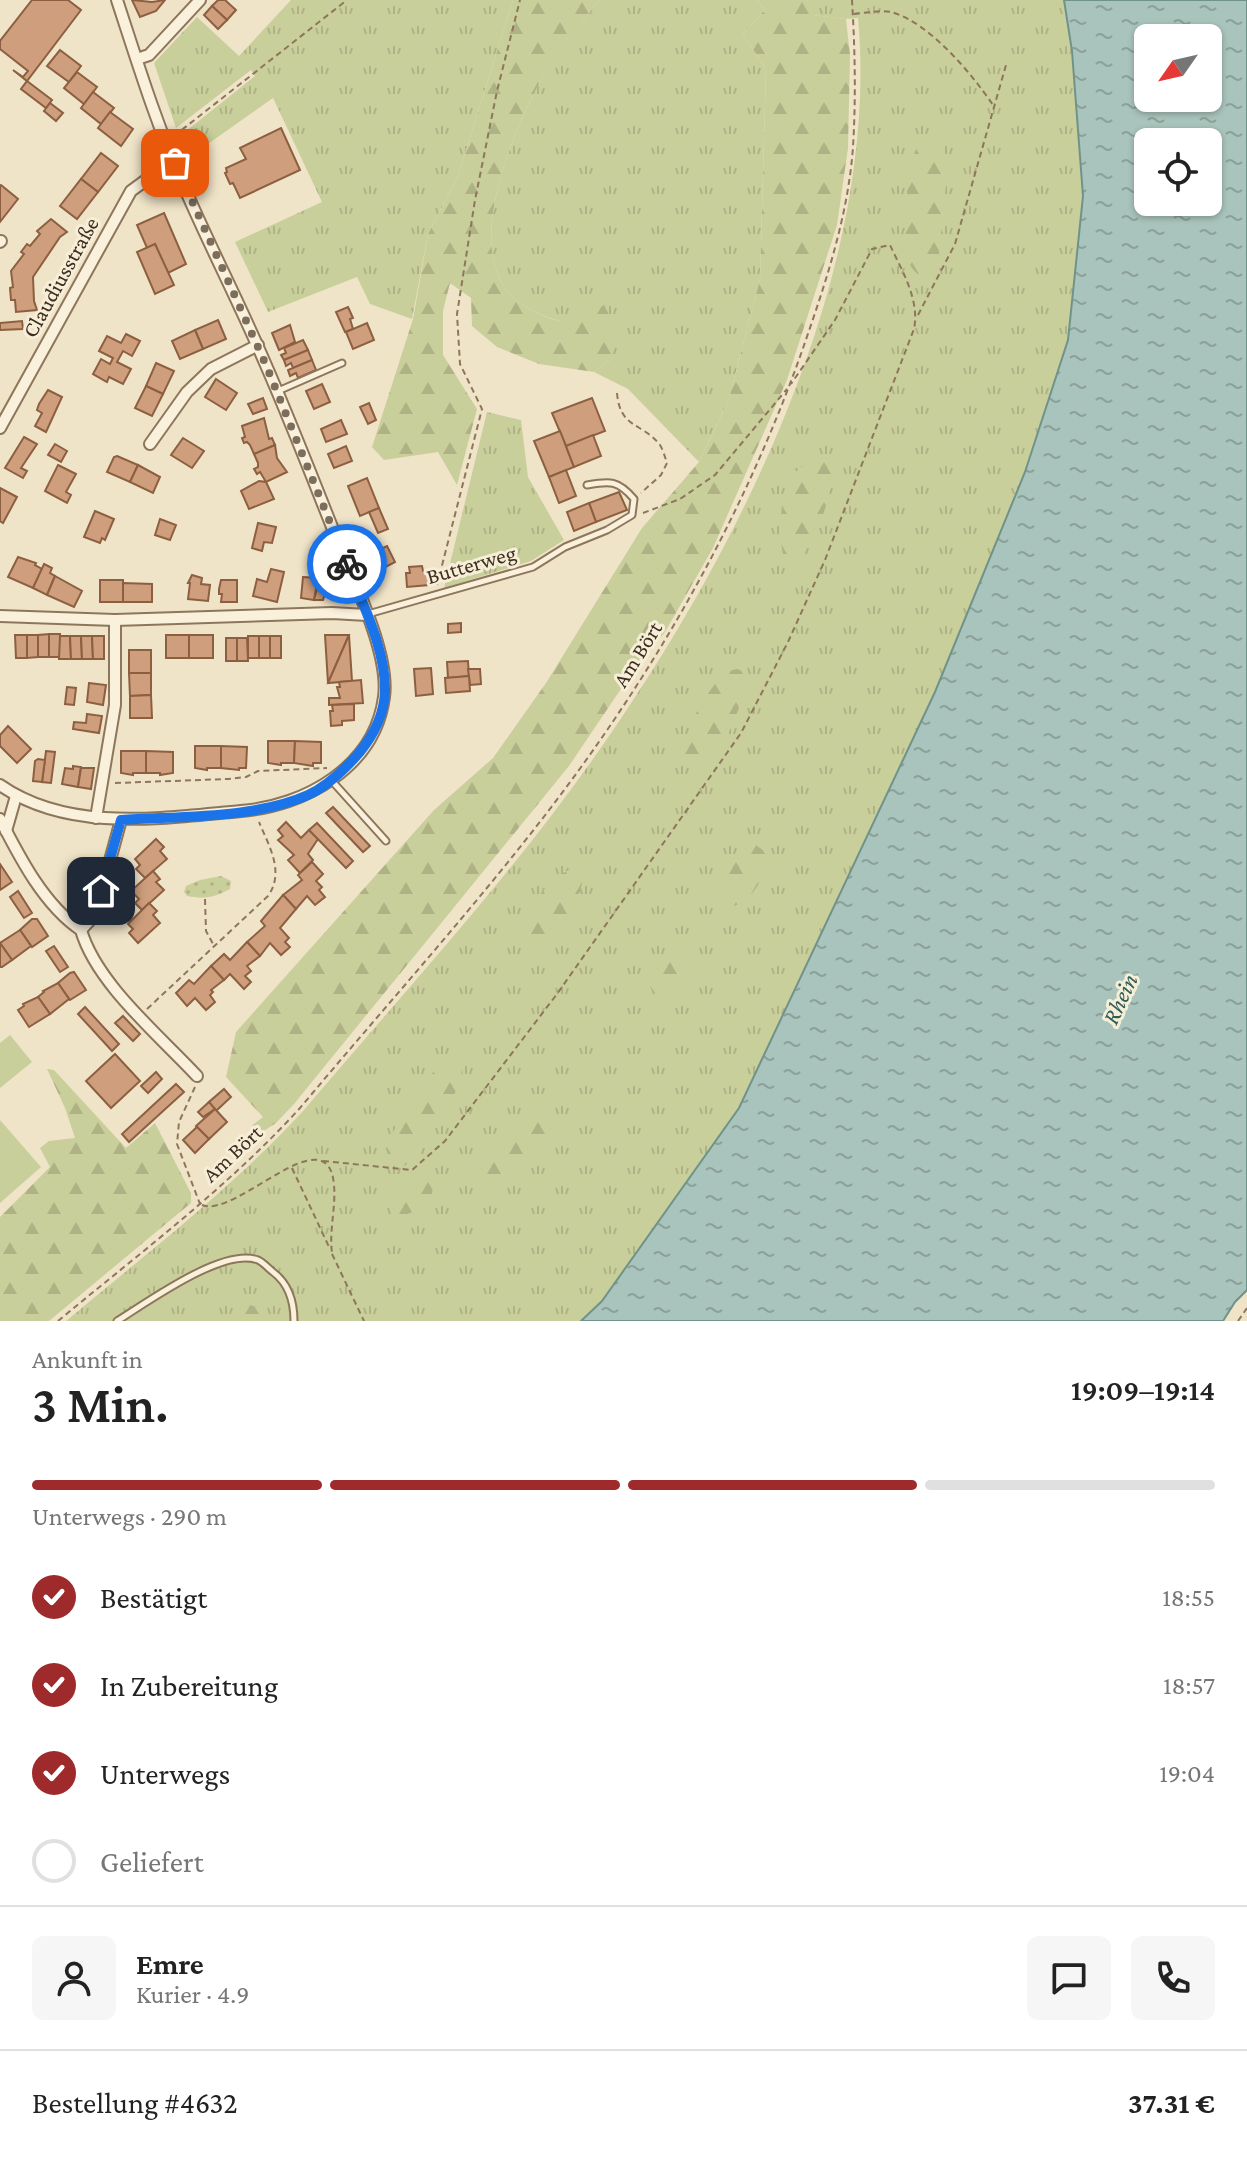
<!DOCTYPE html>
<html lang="de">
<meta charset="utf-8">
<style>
body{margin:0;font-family:"Crimson Pro",serif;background:#f6f6f6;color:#222;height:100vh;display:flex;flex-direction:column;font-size:30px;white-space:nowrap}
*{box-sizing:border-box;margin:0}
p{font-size:26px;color:#767676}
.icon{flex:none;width:44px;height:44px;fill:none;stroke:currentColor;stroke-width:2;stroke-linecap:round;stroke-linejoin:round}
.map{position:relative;height:1321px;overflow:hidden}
.sheet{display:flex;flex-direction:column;background:#fff;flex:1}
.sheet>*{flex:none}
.needle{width:52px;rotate:236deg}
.controls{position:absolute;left:1134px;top:24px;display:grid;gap:16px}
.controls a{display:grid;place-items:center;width:88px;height:88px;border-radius:12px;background:#fff;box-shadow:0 2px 6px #0004;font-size:40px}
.pin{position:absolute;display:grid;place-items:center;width:68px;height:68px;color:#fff;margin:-34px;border-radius:16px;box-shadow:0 4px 12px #0006}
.courier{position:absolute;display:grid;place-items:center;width:80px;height:80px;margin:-40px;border:6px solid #1a73e8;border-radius:50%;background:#fff;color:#222;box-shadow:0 2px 10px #0007}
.head em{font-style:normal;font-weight:600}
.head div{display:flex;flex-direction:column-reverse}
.head{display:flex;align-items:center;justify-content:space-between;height:136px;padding:0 32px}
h1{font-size:52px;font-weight:600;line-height:60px}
.bar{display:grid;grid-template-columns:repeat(4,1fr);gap:12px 8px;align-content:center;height:96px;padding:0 32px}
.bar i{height:10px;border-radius:6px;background:#e0e0e0}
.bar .selected{background:#9e2a2b}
.bar p{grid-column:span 4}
.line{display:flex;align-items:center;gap:20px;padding:0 32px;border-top:2px solid #e0e0e0}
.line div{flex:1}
.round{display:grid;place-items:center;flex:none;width:84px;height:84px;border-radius:12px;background:#f6f6f6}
ol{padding:0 32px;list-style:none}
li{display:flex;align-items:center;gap:24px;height:88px}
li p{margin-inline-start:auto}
li .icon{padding:8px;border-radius:50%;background:#9e2a2b;color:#fff;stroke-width:4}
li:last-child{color:#767676}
li i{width:44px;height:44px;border:4px solid #e0e0e0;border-radius:50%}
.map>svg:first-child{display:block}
</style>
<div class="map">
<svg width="1247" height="1321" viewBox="0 0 1247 1321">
<defs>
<pattern id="grass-tufts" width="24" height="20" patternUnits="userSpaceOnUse" patternTransform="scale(2)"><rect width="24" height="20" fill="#c9cf9b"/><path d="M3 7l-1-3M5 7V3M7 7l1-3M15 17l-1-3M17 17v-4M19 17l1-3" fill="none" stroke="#aeb285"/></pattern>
<pattern id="forest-firs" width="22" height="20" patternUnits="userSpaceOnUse" patternTransform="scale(2)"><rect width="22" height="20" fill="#c9cf9b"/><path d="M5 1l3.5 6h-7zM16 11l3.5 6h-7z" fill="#aeb285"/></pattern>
<pattern id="park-dots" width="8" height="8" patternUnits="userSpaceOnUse" patternTransform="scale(2)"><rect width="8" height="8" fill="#c9cf9b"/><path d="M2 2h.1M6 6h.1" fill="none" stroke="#aeb285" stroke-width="1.8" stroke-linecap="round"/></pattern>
<pattern id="water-ripples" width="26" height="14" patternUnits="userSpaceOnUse" patternTransform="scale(2)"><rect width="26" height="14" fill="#a9c4bc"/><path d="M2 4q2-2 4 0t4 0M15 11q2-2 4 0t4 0" fill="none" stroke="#8ba098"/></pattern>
</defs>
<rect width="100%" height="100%" fill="#f0e4c8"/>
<g fill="url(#grass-tufts)">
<path d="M291 0H513L458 176 428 234 412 319 370 304 357 277 268 312 235 242 322 202 273 98 191 156 186 131 255 76 251 70 176 128 154 63 197 17 239 56Z"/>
<path d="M600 0H757L765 10 743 34 766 69 760 279 729 399 699 462 628 389 594 372 610 360 604 306C597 310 586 319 578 321 559 324 542 316 526 307 455 265 510 139 539 84 554 53 578 26 600 0Z"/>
<path d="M807 0H1064L1072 51 1083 196 1068 340 1025 472 935 692 739 1108 602 1301 581 1321H66C147 1253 231 1189 303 1111 386 1013 473 918 551 816 713 604 883 292 858 18L846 19 812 15Z"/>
<path d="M487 412 521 420 528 477 564 540 531 561 444 588Z"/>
</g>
<g fill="url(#forest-firs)">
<path d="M513 0H600C578 26 555 53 539 84 510 139 455 265 526 307 559 326 572 326 604 305L617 331 610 360 594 372 539 364 497 347 472 326 471 298 450 283 443 311V355L477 409 457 485 438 452 384 460 372 447 413 319 428 234 458 176Z"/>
<path d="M757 0H807L813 15 846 19 850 55 848 148 837 225 787 380 713 548 665 632 631 674 569 766 294 1104 276 1123 264 1131 251 1126 263 1117 226 1077 236 1032 434 810 493 758 546 683 642 528 699 462 729 399 760 279 766 69 743 34 765 10Z"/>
<path d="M924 135H935L943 145 946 184 938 264 934 275 926 279C919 276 912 270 909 263 900 241 907 149 924 135Z"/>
<path d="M823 455C827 460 831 464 832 471 834 493 812 552 794 563L786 562C777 544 779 493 792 476 800 466 812 460 823 455Z"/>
<path d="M737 669 745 672 749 681C740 703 721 768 695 772L684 765C682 730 703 697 725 672Z"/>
<path d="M753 843 764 851 768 859C763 878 754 899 734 906L727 904C714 881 728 851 753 843Z"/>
<path d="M569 870 579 873 583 879C577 912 555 933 526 948L521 946 519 941C530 913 540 884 569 870Z"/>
<path d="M670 959 682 961 691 971C690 988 679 997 663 1000L650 987 654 973Z"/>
<path d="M447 1060 458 1061 462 1068 460 1084 432 1134 417 1157 404 1166 392 1165 386 1149C399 1116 419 1082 447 1060Z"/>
<path d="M47 1069 54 1070 126 1148 155 1123 191 1193V1203L49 1321H0V1217L50 1167 40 1148 49 1141 75 1138 65 1108Z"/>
<path d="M538 1120 547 1121 553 1129 552 1141 518 1182 492 1189C445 1163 514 1129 538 1120Z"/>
<path d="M424 1178 433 1186 432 1194 415 1211 400 1217 392 1214 389 1208 392 1198Z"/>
<path d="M249 1305 258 1307 264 1315 263 1321H215Z"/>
</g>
<path fill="url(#park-dots)" d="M221 876 231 881 230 889C214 898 204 899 187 896L184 892 186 886 200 880Z"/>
<g fill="#c9cf9b">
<path d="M10 1035 32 1062 0 1088V1043Z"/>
<path d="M0 1120 41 1167 0 1203Z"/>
</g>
<path fill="url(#water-ripples)" stroke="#6f938a" stroke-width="2" fill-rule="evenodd" d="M1064 0H1247V1290L1235 1302 1223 1321H581L602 1301 739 1108 935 692 1025 472 1068 340 1083 196 1072 51ZM1148 38H1208V98H1148ZM1148 142H1208V202H1148Z"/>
<g fill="#cf9f7d" stroke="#8d5f41" stroke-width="2">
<path d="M32 0H68L81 10 27 81 13 70 23 77 28 71 0 49V41Z"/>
<path d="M132 0 152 2 165 0 156 11 140 17Z"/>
<path d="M218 0H225L236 10 227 20 212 6Z"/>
<path d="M212 6 227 20 218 29 204 15Z"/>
<path d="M60 50 81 66 69 82 47 66Z"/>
<path d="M77 72 97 87 84 104 64 88Z"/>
<path d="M27 81 52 100 46 108 21 89Z"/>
<path d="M93 92 114 108 101 124 81 108Z"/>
<path d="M50 103 63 113 56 121 44 111Z"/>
<path d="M110 112 133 129 121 146 98 128Z"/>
<path d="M281 128 300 170 240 198 233 183 230 184 225 173 227 172 226 168 246 159 240 148Z"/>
<path d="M101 153 118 166 98 192 81 179Z"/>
<path d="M81 179 98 192 77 219 60 206Z"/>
<path d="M1 185 18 199 0 222V186Z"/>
<path d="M164 213 186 264 168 273 155 244 147 248 137 225Z"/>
<path d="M51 219 67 232 60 237 33 277 34 301 37 310 16 312 15 300H11L10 288 13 287 11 271 24 254 21 252 27 244 30 246 40 234 37 231Z"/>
<path d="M155 244 174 285 155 294 137 252Z"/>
<path d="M348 307 353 318 350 319 353 329 345 332 336 312Z"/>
<path d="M218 320 226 339 203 349 195 330Z"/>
<path d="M22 321 23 329 0 330V323Z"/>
<path d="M367 323 374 340 353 349 346 332Z"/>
<path d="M290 325 295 342 279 350 272 333Z"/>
<path d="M195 330 203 349 180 359 172 341Z"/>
<path d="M126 334 140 341 132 356 123 351 117 362 131 369 123 384 109 377 107 382 93 374 101 359 110 364 113 358 99 351 107 336 121 343Z"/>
<path d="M303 340 308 350 284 360 281 355 286 353 284 348Z"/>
<path d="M308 350 312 360 293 368 291 363 286 366 284 360Z"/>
<path d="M312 360 316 370 298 378 296 373 290 376 288 370Z"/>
<path d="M156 363 174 371 163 394 146 386Z"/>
<path d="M216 379 237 393 226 410 205 397Z"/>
<path d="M322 384 330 402 314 409 306 391Z"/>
<path d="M146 386 163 394 152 416 135 408Z"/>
<path d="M48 390 62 397 46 432 35 426 42 413 37 410 39 404Z"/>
<path d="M263 398 267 409 253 414 248 404Z"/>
<path d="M592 398 605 431 566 446 552 413Z"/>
<path d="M369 403 376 420 368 424 360 407Z"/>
<path d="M264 418 269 439 272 438 275 445 254 454 250 445 247 442 244 443 242 438 245 437 242 426Z"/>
<path d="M341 420 347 434 326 442 321 429Z"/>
<path d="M560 431 574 467 549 477 534 441Z"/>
<path d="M593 435 601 456 574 467 566 446Z"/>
<path d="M24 437 37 444 21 468 27 471 23 478 5 468Z"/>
<path d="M183 438 204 451 192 468 171 455Z"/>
<path d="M55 444 67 451 61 462 48 455Z"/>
<path d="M275 445 277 458 287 472 266 482 260 472 257 474 254 469 258 467V463L254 454Z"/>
<path d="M346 446 352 461 334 468 328 454Z"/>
<path d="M117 456 138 465 130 482 107 472 114 457Z"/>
<path d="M58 465 76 474 66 492 71 495 67 503 45 491Z"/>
<path d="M138 465 160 477 153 493 130 482Z"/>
<path d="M566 470 576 496 559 503 549 477Z"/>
<path d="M367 478 379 508 360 516 348 486Z"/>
<path d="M259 481 266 482 274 499 249 509 241 491Z"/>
<path d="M0 488 17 497 3 523 0 521Z"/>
<path d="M619 492 627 510 596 522 589 503Z"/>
<path d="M589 503 596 522 574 531 567 512Z"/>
<path d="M379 508 388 529 378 533 369 512Z"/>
<path d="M95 511 114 519 105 540 102 538 100 543 84 537Z"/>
<path d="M160 519 176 525 170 540 155 535Z"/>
<path d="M258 523 276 527 272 543 264 542 262 551 252 548Z"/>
<path d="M387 546 395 562 378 571 370 554Z"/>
<path d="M18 557 36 563 35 565 42 569 33 588 8 577Z"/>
<path d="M44 564 52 568 50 573 55 576 47 595 33 588Z"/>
<path d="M422 566 423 571H427L429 585 407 587 406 573H410L409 567Z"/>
<path d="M271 569 284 572 277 602 253 596 257 579 267 582Z"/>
<path d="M192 575 202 578 201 584 210 585 208 601 188 599 190 583H188Z"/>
<path d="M55 576 82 591 74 607 47 595Z"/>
<path d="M303 577 318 578 314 600 301 598Z"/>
<rect x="100" y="580" width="23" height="22"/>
<path d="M221 580H237V602H221L222 594H219V589Z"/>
<path d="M123 583 152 584V602H123Z"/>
<path d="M318 585 327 586 323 600H314Z"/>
<path d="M461 623V632L448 633V624Z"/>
<path d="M49 634V657H38V635Z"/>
<rect x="49" y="634" width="11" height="23"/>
<path d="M15 635H27V658H16Z"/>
<path d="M27 635H38V657L27 658Z"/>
<rect x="166" y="635" width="23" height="23"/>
<rect x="189" y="635" width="24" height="23"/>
<path d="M325 635H349L328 683Z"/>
<path d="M349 635 352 681 328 683Z"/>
<path d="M60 636H70L71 659H59Z"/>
<path d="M70 636H81L82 659H71Z"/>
<path d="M81 636H92L93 659H82Z"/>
<path d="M92 636H104V659H93Z"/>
<rect x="248" y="636" width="11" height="22"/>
<rect x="259" y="636" width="11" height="22"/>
<rect x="270" y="636" width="11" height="22"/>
<rect x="226" y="638" width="11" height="23"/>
<path d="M237 638H247L248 661H237Z"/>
<rect x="129" y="650" width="22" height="23"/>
<path d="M468 661 469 676 448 678 447 662Z"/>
<path d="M431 668 433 694 416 696 414 669Z"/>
<path d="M468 669H480L481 684 470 685Z"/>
<path d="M129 673H151V695L130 696Z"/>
<path d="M469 676 470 691 446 693 445 678Z"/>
<path d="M361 680 363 703 329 705V698H340L337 687H340L339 682Z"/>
<path d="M89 683 106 685 103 705 87 702Z"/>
<path d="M67 687 76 688 74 705 65 704Z"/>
<path d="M151 695 152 718H130V696Z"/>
<path d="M354 704V720L342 721V725L331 726 330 711H333L332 705Z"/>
<path d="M87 714 102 716 99 733 73 729 74 722 86 723Z"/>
<path d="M8 726 31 749 17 763 0 746V735Z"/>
<path d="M268 741H295L294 763H281V765L268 763Z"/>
<path d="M295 741 321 742V763H313V766L294 763Z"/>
<path d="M195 746H221V768H207V770L195 768Z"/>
<path d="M221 746 247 747 246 768H239V770L221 768Z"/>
<path d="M46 751 55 752 51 783 42 782Z"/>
<path d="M121 751H146V773H133V775L121 773Z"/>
<path d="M146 751 173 752V773L160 775V773H146Z"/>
<path d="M38 759 45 760 42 782 33 781 35 761Z"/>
<path d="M73 766 81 767 78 787 62 784 65 768 73 769Z"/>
<path d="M81 768H94L91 789 78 787Z"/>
<path d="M333 807 370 846 363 852 326 813Z"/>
<path d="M286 822 301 838 309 830 318 839 308 854 313 860 300 873 288 860 294 855 278 840 283 836 278 830Z"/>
<path d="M317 823 353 861 346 868 309 830Z"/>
<path d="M156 839 164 847 160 851 167 859 145 878 136 869 140 865 135 859Z"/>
<path d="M312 862 323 874 316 881 322 887 319 890 325 897 315 905 307 896 296 909 283 895 302 880 298 875Z"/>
<path d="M0 864 12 882 0 890Z"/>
<path d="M153 871 160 879 156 882 164 890 142 910 135 903 139 899 131 891Z"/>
<path d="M18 891 32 913 24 918 10 897Z"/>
<path d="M283 895 296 909 280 928 289 938 285 942 290 947 281 955 270 943 260 956 247 942 265 926 261 921Z"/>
<path d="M149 903 157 911 153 915 160 923 138 943 129 933 133 929 128 924Z"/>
<path d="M32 919H37L48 936 32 947 20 930Z"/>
<path d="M20 930 31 946 12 960 0 943Z"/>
<path d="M247 942 260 956 247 966 251 971 245 976 251 982 244 989 230 974 224 980 211 966 224 954 230 960Z"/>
<path d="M0 943 12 960 2 967H0Z"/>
<path d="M54 946 68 967 60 972 46 951Z"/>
<path d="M211 966 224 980 211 990 213 992 210 995 215 1002 206 1010 195 998 187 1006 176 993 189 980 194 984Z"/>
<path d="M74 972 86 990 70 1000 58 983 70 973Z"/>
<path d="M58 983 69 999 50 1014 38 997 44 992 43 991Z"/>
<path d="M38 997 50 1014 29 1027 18 1010 24 1006 23 1004Z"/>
<path d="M85 1007 119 1044 112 1051 78 1014Z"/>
<path d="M123 1016 140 1034 133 1041 115 1023Z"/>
<path d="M115 1054 140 1081 111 1108 86 1081Z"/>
<path d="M156 1072 162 1079 148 1093 141 1086Z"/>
<path d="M176 1084 184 1092 129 1142 122 1134Z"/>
<path d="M224 1089 231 1097 216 1111 209 1102Z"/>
<path d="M209 1102 215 1109 203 1117 198 1112Z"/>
<path d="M215 1109 227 1122 209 1139 196 1126Z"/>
<path d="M197 1127 209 1139 195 1153 183 1140Z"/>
</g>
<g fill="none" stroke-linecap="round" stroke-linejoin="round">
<g stroke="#8d765c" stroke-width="9">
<g id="service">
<path d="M278 391 342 363"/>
<path d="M368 614 533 567 565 547 607 530 632 515 634 499C618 480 610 481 587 485"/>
<path d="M332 781 386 841"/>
<path d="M117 1321C148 1302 223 1247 258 1260 263 1262 269 1269 273 1272 289 1284 294 1301 294 1321"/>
</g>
</g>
<g stroke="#8d765c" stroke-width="14">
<g id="minor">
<path d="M137 59 149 55 200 0"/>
<path d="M0 242 1 241"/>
<path d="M0 428 131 191 157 172 175 163"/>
<path d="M150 444 187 392 211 369 258 345"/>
<path d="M0 616 115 620 332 613 367 615"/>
<path d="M0 785C69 833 162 818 241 811 305 806 375 767 384 697 390 654 354 582 338 542 314 482 291 422 265 363 239 302 208 243 182 182 156 123 137 61 117 0"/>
<path d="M96 818 115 705V620"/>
<path d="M0 819C20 858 44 905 81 930 96 983 159 1035 197 1076"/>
<path d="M6 831 16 796"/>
<path d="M81 930 95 915 121 820"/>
</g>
</g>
<g stroke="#8d765c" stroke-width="2" stroke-dasharray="6 4" stroke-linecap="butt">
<path d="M854 14C865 13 880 10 891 12 929 22 972 74 993 105"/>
<path d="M174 136 347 0"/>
<path d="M918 315 955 244 1006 65"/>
<path d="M617 393C620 429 642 422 660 445 663 450 665 457 667 463L661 475 641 493"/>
<path d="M643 513 680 499 715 475 787 389"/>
<path d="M437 585 482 409 460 364 457 314 475 200 497 91 520 0"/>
<path d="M115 783 228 779 246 777 258 771 327 768"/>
<path d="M205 899 206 931 213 944"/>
<path d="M147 1009 268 896C285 872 269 846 259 822"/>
<path d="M195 1087 179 1122 177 1144 200 1204"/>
<path d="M323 1161 412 1170 445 1141 557 994 741 733 788 642 825 560 914 329C920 300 902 271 890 245L872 249 835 320 791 384"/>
<path d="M292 1168 330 1249"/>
<path d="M202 1205C236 1219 328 1113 334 1185 336 1208 329 1230 332 1253"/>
<path d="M332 1254 364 1321"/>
<path d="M58 1321C141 1252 227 1188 300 1108 382 1010 468 915 546 814 654 674 743 518 802 351 825 285 848 217 853 147 856 98 855 49 852 0"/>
<path d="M1238 1321 1247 1308"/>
</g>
<use href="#service" stroke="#faf1dc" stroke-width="5"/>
<use href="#minor" stroke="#faf1dc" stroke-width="10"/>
</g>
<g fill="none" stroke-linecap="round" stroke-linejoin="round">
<path stroke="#7c6e5b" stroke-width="8" stroke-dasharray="0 14.4" d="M175 163 266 365 347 564"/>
<path stroke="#1a73e8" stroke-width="10" d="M101 891 121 820C180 816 254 819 308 795 328 786 345 769 359 753 373 736 384 714 385 692 386 648 362 604 347 564"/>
</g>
<g text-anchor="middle" stroke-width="6" stroke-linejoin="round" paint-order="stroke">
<g font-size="22" fill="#3d2e20" stroke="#f7eed8">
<text transform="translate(60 277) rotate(-61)" y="8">Claudiusstraße</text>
<text transform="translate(471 564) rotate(-16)" y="8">Butterweg</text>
<text transform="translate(637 654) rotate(-58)" y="8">Am Bört</text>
<text transform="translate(232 1153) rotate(-43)" y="8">Am Bört</text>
</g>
<g font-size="24" font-style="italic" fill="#2f5d5a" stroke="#f7eed8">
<text transform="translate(1120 999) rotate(-65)" y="8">Rhein</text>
</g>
</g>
</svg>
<div class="controls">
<a><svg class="needle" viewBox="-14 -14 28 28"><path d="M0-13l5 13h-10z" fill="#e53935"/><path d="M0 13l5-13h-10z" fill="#767676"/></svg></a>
<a><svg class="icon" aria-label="locate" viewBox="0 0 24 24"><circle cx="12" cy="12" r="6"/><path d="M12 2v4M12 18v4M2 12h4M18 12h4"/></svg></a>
</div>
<div class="pin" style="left:175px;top:163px;background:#ea580c"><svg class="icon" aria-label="bag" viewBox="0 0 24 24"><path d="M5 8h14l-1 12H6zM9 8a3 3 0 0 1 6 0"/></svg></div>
<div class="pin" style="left:101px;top:891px;background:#1f2937"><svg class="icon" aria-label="home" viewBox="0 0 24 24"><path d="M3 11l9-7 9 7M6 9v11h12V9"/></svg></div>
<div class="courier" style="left:347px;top:564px"><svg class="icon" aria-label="bike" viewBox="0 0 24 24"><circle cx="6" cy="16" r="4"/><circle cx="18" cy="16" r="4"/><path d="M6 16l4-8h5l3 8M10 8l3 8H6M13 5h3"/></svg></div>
</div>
<section class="sheet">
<div class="head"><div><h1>3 Min.</h1><p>Ankunft in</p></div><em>19:09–19:14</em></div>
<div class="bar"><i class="selected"></i><i class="selected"></i><i class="selected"></i><i></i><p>Unterwegs · 290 m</p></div>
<ol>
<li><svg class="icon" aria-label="check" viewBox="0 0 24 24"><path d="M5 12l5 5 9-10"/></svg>Bestätigt<p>18:55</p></li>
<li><svg class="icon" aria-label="check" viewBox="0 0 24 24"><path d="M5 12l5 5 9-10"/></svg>In Zubereitung<p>18:57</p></li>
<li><svg class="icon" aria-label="check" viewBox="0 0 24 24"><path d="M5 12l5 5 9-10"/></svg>Unterwegs<p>19:04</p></li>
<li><i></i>Geliefert</li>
</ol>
<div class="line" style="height:144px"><a class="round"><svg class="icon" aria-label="person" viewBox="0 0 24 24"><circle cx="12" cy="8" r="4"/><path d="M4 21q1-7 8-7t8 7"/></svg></a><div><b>Emre</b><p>Kurier · 4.9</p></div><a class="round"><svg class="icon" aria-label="chat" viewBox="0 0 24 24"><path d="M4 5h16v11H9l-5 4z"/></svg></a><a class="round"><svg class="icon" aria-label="phone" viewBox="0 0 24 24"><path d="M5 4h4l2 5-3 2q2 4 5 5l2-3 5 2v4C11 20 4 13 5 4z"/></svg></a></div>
<div class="line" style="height:104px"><div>Bestellung #4632</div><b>37.31 €</b></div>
</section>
